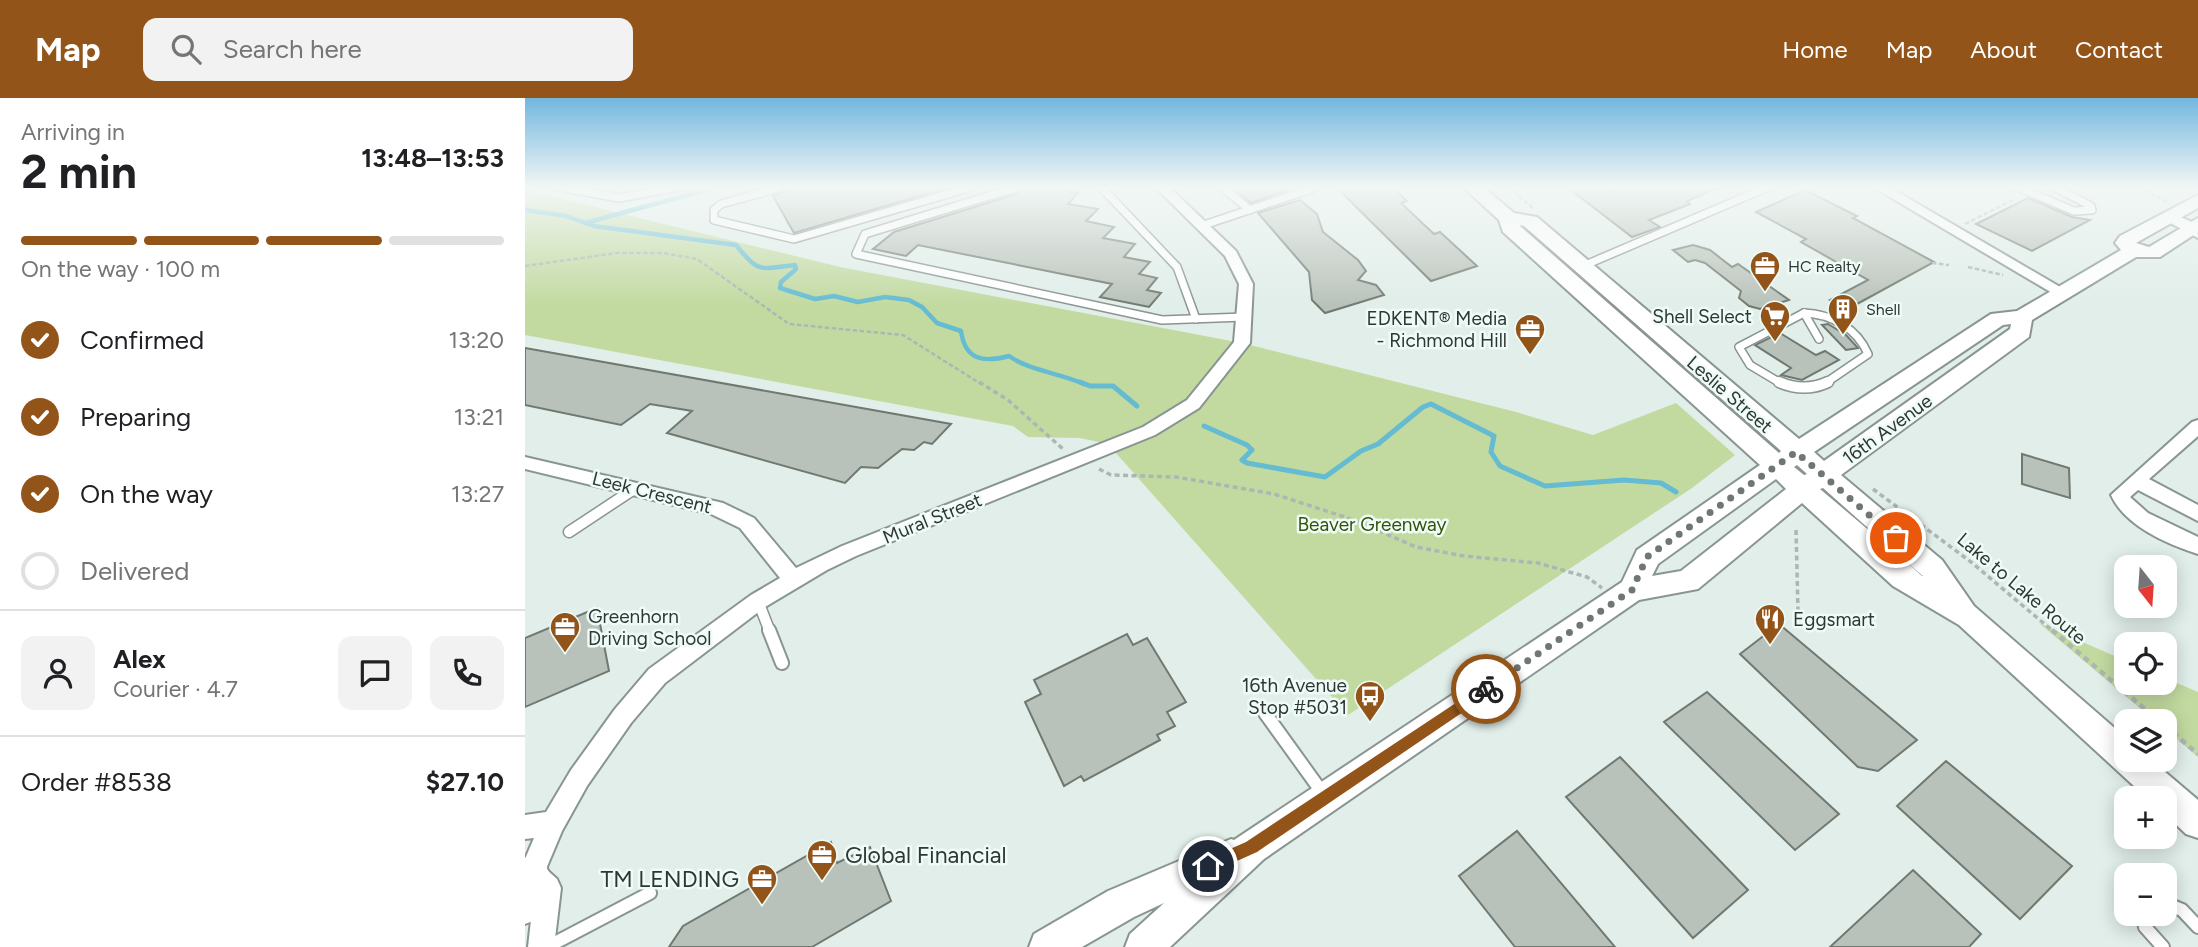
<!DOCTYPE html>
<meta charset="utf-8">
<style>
body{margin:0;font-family:Figtree,sans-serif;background:#f2f2f2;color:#202124;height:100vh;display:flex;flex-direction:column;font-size:26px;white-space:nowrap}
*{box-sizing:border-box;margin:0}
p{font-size:23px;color:#757577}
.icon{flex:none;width:38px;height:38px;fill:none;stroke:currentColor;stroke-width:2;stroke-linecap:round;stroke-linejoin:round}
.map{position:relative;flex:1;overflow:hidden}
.sheet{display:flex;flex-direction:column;background:#fff;width:525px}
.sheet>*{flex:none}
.needle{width:46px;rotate:163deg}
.tools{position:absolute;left:1589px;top:457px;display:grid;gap:14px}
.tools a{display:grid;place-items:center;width:63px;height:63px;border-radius:14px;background:#fff;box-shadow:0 4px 18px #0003;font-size:35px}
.pin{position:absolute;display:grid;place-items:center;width:60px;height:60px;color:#fff;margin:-30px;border:4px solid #fff;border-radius:50%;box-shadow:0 2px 7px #0007}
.courier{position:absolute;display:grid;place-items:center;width:70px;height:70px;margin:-35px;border:5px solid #93541a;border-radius:50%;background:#fff;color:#222;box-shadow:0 2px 9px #0007}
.head em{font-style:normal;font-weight:700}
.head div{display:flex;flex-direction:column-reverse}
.head{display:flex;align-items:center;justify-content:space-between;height:119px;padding:0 21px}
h1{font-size:46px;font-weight:700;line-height:52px}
.bar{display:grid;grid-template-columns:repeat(4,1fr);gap:10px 7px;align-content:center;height:84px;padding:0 21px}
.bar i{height:9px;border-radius:5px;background:#e0e0e0}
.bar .active{background:#93541a}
.bar p{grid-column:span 4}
.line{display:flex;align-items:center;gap:18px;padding:0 21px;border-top:2px solid #e0e0e0}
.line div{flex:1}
.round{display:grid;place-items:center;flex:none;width:74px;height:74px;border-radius:14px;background:#f2f2f2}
ol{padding:0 21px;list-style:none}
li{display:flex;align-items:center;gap:21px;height:77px}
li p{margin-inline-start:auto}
li .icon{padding:7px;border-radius:50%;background:#93541a;color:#fff;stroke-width:4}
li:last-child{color:#757577}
li i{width:38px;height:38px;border:4px solid #e0e0e0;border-radius:50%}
header{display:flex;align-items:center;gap:42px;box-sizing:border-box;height:98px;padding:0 35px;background:#93541a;color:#fff}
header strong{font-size:33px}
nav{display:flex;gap:38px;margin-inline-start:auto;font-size:24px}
.search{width:490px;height:63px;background:#f2f2f2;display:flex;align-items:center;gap:18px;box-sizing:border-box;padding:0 24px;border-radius:14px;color:#757577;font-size:26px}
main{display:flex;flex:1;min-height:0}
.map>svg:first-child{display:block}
</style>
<header>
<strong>Map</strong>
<div class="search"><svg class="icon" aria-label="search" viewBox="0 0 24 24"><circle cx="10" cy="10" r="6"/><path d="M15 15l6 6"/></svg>Search here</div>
<nav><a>Home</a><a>Map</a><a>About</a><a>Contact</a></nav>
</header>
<main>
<section class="sheet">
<div class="head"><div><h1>2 min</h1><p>Arriving in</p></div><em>13:48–13:53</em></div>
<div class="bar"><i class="active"></i><i class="active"></i><i class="active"></i><i></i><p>On the way · 100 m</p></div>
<ol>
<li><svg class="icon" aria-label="check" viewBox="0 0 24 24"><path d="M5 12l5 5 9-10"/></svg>Confirmed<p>13:20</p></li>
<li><svg class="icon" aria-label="check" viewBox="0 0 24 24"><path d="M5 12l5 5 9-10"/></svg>Preparing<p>13:21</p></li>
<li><svg class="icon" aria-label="check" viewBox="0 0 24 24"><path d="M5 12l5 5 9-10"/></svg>On the way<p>13:27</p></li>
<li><i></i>Delivered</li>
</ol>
<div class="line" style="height:126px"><a class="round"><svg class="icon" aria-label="person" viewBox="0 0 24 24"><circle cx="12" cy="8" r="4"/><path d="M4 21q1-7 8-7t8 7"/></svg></a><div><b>Alex</b><p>Courier · 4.7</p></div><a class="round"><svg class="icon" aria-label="chat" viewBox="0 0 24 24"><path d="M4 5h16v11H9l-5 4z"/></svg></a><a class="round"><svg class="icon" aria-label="phone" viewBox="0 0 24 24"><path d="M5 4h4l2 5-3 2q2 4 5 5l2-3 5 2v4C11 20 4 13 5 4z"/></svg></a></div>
<div class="line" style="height:91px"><div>Order #8538</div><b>$27.10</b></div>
</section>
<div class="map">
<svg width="1673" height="849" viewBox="0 0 1673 849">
<rect width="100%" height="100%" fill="#e1eee9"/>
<g fill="#c2daa0">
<path d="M0 92 315 169 717 245 991 314 1068 337 1151 305 1210 357 1167 390 823 617 583 346 555 340 503 339 488 328 0 237Z"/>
<path d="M1514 525 1601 563V584H1640V580L1673 594V659L1640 631V623H1630Z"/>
</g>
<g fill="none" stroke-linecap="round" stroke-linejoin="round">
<g stroke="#64bbd2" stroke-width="4.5">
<path d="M0 112 41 118 69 128 211 147C234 176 235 171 270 167L271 171 256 184 255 190 290 201 309 198 333 204 360 199 384 202 397 209 412 225 436 233C440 262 458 265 484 258 505 273 535 275 559 286"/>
<path d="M60 125 192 89"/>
</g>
<g stroke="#64bbd2" stroke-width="5">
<path d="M555 284 565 288H588L612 308"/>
<path d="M679 328 722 347 727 352 717 362 722 365 800 379 836 353 853 346 898 309 906 306 969 338 966 354 975 368 1020 388 1099 382 1136 385 1151 394"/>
</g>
</g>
<g fill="#b9c2ba" stroke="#707971" stroke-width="2">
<path d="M270 89H425L269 135 248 98Z"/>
<path d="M499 89H519L553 95 543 106 573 111 561 123 589 129 578 140 610 146 599 159 625 164 614 176 632 180 622 192 636 195 624 209 575 199 587 186 393 147 381 158 348 151 369 134 495 95Z"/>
<path d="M708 89H758L762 92 726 105Z"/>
<path d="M811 89H867L882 103 876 105 909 136 915 134 952 168 906 183Z"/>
<path d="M1042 89H1081L1088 94 1101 89H1194L1162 103 1165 106 1124 122 1135 129 1107 139Z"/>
<path d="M1280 92 1332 118 1328 120 1409 164 1321 212 1305 202 1343 182 1276 144 1281 141 1231 114Z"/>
<path d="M1503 100 1547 119 1565 122 1507 153 1451 126Z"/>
<path d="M775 102 792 116 798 134 833 162 841 173 833 182 851 187 859 197 800 215 787 202 784 174 733 115Z"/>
<path d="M1168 147 1185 152 1207 169 1213 166 1264 202 1235 211 1224 208 1214 200 1216 193 1180 165 1170 162 1163 164 1148 152Z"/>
<path d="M1303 226 1321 237 1333 250 1321 252 1297 227Z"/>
<path d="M1255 235 1291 257 1300 253 1314 262 1277 282 1256 277 1266 270 1230 247Z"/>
<path d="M0 250 426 326 407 346 399 344 389 352 377 351 353 370 336 369 320 385 142 335 167 313 125 306 96 327 0 307Z"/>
<path d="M1497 356 1544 370 1545 400 1497 386Z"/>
<path d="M72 510 84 573 0 609V540Z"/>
<path d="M1254 526 1392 642 1353 673 1333 669 1215 556Z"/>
<path d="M602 536 608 547 622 540 661 604 642 614 650 628 632 637 635 642 559 683 556 678 539 688 500 604 516 596 509 582Z"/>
<path d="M1182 594 1314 716 1270 752 1139 624Z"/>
<path d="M1095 659 1223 792 1168 840 1041 699Z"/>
<path d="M1421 663 1547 768 1495 821 1372 708Z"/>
<path d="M992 733 1090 849H990L934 778Z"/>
<path d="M306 744 312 765 345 749 366 803 287 849H144L158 828Z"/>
<path d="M1388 772 1456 836 1444 849H1305Z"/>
</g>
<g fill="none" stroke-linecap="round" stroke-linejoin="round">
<g stroke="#899591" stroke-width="10">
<g id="service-far2">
<path d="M34 89 94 100 154 89"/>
<path d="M257 89 196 106 189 112V122L269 141 447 89"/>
<path d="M493 89 340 136 331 156 637 222 719 219"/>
<path d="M576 89 652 169 671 221"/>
<path d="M697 89 725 112"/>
<path d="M1492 89 1549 113 1567 112 1566 108 1529 89"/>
<path d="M676 128 792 89"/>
<path d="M1058 168 1243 89"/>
<path d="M1279 215C1306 216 1332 230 1343 256L1299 286"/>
<path d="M1279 215 1294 241"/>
<path d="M1257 286 1225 267 1214 249 1279 215"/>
</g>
</g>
<g stroke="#899591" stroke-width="13">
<g id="service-far1">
<path d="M1254 284C1270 291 1286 292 1303 284"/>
<path d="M44 434 109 391"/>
<path d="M233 503 245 534"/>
</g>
</g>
<g stroke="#899591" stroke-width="16">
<g id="service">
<path d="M244 532 257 565"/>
<path d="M740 615 799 697"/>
<path d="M1640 805 1657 812 1673 829"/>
<path d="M1618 816 1620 829 1638 849"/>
<path d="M22 849 125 795"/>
</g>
</g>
<g stroke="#899591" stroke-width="4">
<g id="minor">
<path d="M630 89H644L711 153 728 186 725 245 674 310 630 337 331 458 302 472 240 509 140 585 106 625 62 688 37 733 21 771 32 781 36 790 29 849H3L9 795 6 791 0 794V761L9 740 0 741V717L21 714 46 672 90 611 124 571 226 497 255 480 215 430 186 416 0 371V359L198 405 229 420 271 470 317 448 618 329 662 302 709 244 714 186 700 158Z"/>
<path d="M1348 89H1364L1547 196 1539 201 1534 199Z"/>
<path d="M1643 114 1672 126 1673 140 1638 121 1636 118Z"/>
<path d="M1673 322V338L1624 381 1673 407V423L1613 392 1605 399 1623 415 1673 439V456C1642 446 1600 428 1586 397L1667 324Z"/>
</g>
</g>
<g stroke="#899591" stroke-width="4">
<g id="secondary">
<path d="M938 89H958L989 115 1012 119 1274 341 1466 216 1492 213 1596 152 1590 145 1595 138 1673 97V110L1611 145 1624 149 1673 120V134L1635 159H1611L1507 222 1504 239 1316 377 1417 462 1449 508 1601 640V662H1626L1673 702V740L1661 736 1640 716V700H1622L1434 527 1368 488 1277 405 1173 491 1114 502 739 761 645 849H600L605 836 639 805 609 819 557 849H504L509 836 583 793 706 741 709 742 1097 484 1112 452 1235 367 978 134 974 122ZM994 127 999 128 1256 353 1254 355ZM1486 226 1485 231 1299 363 1289 354 1478 227ZM1272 367 1282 376 1279 377 1269 369ZM1251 381 1261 391 1156 473 1127 478 1133 466ZM1298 390 1397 478H1398L1295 391Z"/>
<path d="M7 758 19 763 24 775 13 821 0 826V760Z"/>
</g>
</g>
<g stroke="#acb7b3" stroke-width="2.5" stroke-dasharray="4.5 2.5" stroke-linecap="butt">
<path d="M983 89 1008 110"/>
<path d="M1613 89 1642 104"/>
<path d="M1440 126 1490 101"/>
<path d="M1407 165 1424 167"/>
<path d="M0 168 92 155H138L172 161 264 226 378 237 456 286"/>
<path d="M1443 169 1478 177"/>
</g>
<g stroke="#acb7b3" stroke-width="3.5" stroke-dasharray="5 3.5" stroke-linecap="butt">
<path d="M454 284 483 302 538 351"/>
<path d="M574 371 586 377 651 379 749 396 829 422 891 449 939 458 1013 465 1062 479 1077 490"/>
<path d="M1348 391 1446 464 1529 534"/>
<path d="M1271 432 1273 513"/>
</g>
<g stroke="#acb7b3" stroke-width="4.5" stroke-dasharray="6 4.5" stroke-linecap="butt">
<path d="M1527 532 1634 623"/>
<path d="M1640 628 1673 656"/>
</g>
<use href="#service-far2" stroke="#fff" stroke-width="7"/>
<use href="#service-far1" stroke="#fff" stroke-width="10"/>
<use href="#service" stroke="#fff" stroke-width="12"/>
<use href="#minor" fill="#fff" fill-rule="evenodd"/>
<use href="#secondary" fill="#fff" fill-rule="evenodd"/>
</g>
<linearGradient id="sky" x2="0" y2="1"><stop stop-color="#73b7df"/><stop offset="0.43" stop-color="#f2f7f5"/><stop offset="1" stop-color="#f2f7f5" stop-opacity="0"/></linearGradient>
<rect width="1673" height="208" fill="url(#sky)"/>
<path fill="#93541a" d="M961 585 968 591 966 595 732 754 683 776 678 774 676 768 678 763 721 744Z"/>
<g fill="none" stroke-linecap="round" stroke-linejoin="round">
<path stroke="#6f7673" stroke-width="7" stroke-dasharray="0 12.6" d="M961 591 1107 492 1122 459 1271 354 1371 440"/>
</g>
<defs>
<g id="office-pin" transform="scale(1.575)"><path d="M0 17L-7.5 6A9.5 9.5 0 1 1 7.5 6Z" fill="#93541a" stroke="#eefcf7"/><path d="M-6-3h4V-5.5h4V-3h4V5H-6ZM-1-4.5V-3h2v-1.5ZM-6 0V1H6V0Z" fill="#fff"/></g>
<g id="building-pin" transform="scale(1.575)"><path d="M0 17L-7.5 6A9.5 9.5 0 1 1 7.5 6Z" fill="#93541a" stroke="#eefcf7"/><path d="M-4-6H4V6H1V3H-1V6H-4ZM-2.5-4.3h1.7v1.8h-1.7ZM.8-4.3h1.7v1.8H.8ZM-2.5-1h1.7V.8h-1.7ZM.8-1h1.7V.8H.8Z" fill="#fff"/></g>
<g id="supermarket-pin" transform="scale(1.575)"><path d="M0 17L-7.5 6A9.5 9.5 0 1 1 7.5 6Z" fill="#93541a" stroke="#eefcf7"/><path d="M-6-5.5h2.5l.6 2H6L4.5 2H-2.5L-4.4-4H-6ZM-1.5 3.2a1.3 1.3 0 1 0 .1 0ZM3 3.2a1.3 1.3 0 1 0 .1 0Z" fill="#fff"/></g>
<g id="restaurant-pin" transform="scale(1.575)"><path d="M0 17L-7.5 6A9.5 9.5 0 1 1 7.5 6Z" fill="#93541a" stroke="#eefcf7"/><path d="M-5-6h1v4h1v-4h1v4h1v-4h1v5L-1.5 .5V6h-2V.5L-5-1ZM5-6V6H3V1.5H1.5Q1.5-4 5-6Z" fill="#fff"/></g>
<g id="bus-pin" transform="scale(1.575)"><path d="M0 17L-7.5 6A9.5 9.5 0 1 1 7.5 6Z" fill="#93541a" stroke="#eefcf7"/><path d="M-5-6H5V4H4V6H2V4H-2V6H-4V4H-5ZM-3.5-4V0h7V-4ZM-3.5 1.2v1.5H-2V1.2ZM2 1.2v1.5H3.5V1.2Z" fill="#fff"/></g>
</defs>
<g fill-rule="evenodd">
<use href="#office-pin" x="1240" y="168"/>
<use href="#building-pin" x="1318" y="211"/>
<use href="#supermarket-pin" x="1250" y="218"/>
<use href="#office-pin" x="1005" y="231"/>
<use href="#restaurant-pin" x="1245" y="521"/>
<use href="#office-pin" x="40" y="529"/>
<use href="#bus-pin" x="845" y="598"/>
<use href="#office-pin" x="297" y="757"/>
<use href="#office-pin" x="237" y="781"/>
</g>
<g text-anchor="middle" stroke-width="5" stroke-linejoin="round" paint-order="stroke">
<g font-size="16" fill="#313634" stroke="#eefcf7" text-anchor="start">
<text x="1263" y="174">HC Realty</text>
<text x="1341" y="217">Shell</text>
</g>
<g font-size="19" fill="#313634" stroke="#eefcf7" text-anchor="end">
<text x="1227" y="225">Shell Select</text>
<text x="982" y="227">EDKENT® Media<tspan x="982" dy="22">- Richmond Hill</tspan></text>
<text x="63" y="525" text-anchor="start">Greenhorn<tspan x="63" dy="22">Driving School</tspan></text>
<text x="1268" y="528" text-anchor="start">Eggsmart</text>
<text x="822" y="594">16th Avenue<tspan x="822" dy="22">Stop #5031</tspan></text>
</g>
<g font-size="19" fill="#313634" stroke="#eefcf7">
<text transform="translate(1205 296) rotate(41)" y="7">Leslie Street</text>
<text transform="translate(1362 331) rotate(-36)" y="7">16th Avenue</text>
<text transform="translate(127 394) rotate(14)" y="7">Leek Crescent</text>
<text transform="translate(407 420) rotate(-22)" y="7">Mural Street</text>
<text transform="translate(1497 490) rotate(40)" y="7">Lake to Lake Route</text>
</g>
<g font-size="19" fill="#3a5008" stroke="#eefcf7">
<text x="847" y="433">Beaver Greenway</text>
</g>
<g font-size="23" fill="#313634" stroke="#eefcf7" text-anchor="start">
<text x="320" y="765">Global Financial</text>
<text x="214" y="789" text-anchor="end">TM LENDING</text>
</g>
</g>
</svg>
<div class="tools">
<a><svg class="needle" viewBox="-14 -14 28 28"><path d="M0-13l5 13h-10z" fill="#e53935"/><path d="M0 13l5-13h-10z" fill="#757577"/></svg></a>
<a><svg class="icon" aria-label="locate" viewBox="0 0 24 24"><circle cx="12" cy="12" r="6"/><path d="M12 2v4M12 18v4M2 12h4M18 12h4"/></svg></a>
<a><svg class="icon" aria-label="layers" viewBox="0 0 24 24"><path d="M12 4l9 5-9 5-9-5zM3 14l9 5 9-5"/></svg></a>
<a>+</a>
<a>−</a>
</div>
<div class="pin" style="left:1371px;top:440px;background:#ea580c"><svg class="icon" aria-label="bag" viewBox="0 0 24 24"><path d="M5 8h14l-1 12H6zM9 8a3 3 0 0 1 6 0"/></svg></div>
<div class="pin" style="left:683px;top:768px;background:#1f2937"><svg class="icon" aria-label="home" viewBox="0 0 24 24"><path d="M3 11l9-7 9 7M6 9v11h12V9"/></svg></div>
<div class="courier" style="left:961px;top:591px"><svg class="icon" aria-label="bike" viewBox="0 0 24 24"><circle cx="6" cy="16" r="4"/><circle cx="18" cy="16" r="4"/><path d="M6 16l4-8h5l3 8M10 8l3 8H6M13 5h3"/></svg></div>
</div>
</main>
